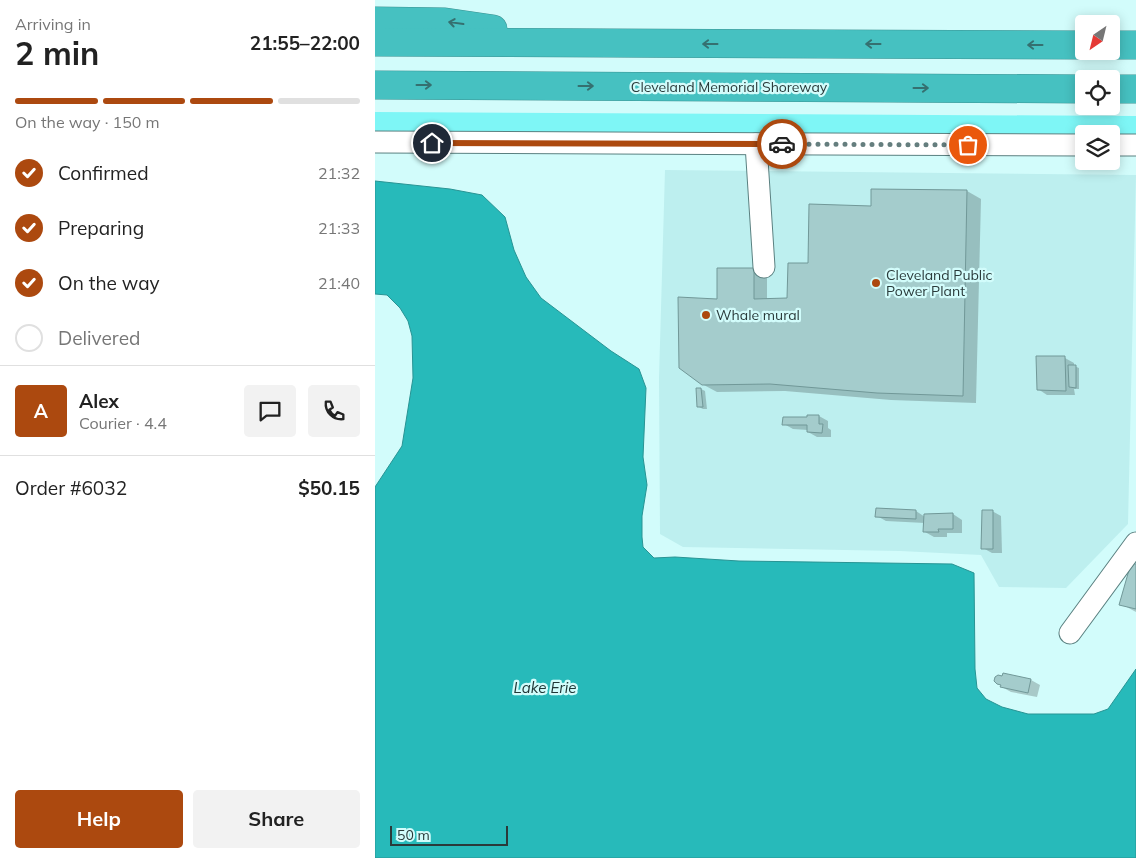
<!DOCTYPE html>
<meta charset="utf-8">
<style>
body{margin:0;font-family:Mulish,sans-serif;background:#f2f2f2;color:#222;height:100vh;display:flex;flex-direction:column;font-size:19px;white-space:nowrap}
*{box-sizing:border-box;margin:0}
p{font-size:16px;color:#767676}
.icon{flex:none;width:28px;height:28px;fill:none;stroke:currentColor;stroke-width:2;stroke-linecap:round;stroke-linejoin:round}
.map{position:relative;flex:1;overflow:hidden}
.side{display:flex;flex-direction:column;background:#fff;width:375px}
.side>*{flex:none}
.needle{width:32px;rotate:215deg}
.buttons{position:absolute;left:700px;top:15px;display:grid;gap:10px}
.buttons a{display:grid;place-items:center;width:45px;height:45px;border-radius:5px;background:#fff;box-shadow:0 2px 12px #0003;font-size:25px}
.scale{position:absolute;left:15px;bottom:12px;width:118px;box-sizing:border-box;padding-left:5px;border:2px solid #2a3a3a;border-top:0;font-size:14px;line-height:18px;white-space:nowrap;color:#2a3a3a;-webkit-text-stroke:4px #d2fcfb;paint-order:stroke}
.pin{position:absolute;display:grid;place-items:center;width:42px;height:42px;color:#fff;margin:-21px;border:2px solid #fff;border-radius:50%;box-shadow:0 1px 5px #0007}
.courier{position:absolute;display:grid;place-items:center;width:50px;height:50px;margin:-25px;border:4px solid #ac490f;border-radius:50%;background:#fff;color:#222;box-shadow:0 1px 6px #0007}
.headline em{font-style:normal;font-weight:700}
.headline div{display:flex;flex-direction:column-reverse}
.headline{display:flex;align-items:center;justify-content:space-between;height:85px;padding:0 15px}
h1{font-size:32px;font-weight:700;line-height:38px}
.bar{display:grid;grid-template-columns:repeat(4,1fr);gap:8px 5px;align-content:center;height:60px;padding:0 15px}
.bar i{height:6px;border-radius:4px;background:#e0e0e0}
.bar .active{background:#ac490f}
.bar p{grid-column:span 4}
.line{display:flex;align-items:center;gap:12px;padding:0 15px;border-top:1px solid #e0e0e0}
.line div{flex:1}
.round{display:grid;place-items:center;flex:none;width:52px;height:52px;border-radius:5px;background:#f2f2f2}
ol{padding:0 15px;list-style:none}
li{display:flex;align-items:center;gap:15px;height:55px}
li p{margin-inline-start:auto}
li .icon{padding:5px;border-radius:50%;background:#ac490f;color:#fff;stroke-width:4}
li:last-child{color:#767676}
li i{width:28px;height:28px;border:2px solid #e0e0e0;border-radius:50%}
.primary-button{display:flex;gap:10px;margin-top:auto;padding:10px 15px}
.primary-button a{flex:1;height:58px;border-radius:5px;background:#ac490f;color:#fff;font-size:20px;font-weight:700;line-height:58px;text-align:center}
.primary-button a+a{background:#f2f2f2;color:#222}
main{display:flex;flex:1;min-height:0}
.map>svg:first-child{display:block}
</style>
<main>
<section class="side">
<div class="headline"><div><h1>2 min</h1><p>Arriving in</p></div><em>21:55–22:00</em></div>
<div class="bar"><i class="active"></i><i class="active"></i><i class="active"></i><i></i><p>On the way · 150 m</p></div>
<ol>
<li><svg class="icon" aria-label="check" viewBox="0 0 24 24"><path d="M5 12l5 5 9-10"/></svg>Confirmed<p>21:32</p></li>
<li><svg class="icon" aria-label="check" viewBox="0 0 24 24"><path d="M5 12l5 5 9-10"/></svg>Preparing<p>21:33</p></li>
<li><svg class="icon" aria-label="check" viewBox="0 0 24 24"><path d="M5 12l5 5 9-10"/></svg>On the way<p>21:40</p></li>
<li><i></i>Delivered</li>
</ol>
<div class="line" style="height:90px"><b class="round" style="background:#ac490f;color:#fff">A</b><div><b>Alex</b><p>Courier · 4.4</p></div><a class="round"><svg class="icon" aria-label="chat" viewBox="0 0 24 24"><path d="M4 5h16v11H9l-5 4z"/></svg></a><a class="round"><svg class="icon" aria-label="phone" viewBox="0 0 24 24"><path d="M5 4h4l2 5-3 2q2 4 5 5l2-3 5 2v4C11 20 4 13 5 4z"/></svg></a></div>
<div class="line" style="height:65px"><div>Order #6032</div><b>$50.15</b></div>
<div class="primary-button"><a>Help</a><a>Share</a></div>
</section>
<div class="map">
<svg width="761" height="858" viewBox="0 0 761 858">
<rect width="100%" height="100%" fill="#d2fcfb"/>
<path fill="#bdefef" d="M290 170 761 175 753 524 691 588 624 587 606 555 525 551 308 547 285 534 284 378Z"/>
<path fill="#7ef6f6" d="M0 112 761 116V134L0 132Z"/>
<path fill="#27baba" stroke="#289494" d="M0 181 75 189 107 195 130 217 139 250 151 277 166 298 236 351 264 369 271 388 268 457 272 485 267 516V537L268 547 279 558 300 557 364 561 577 564 599 573 600 669 602 688 611 699 627 707 653 714H719L733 709 761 669V858H0V487L27 446 38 378 37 336 33 321 25 308 12 295 0 294Z"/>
<g fill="#0003">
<path d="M592 191 606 199 601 403 516 400 410 391 342 392 327 384 343 300 379 269 392 277V300H413L435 264 498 207Z"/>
<path d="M663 357 690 358 699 363V366L704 368V389H699L700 395H672L663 389Z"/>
<path d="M326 389 330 391 332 409H328L324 407Z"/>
<path d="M444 416 453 421V428L456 430V437H442L433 432V430L418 429 409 424Z"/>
<path d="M541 511 550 517 578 514 587 520V533H572V537H559L550 532V523L511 521 502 516Z"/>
<path d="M617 511 626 516 627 553H617L608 548Z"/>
<path d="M761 566V612L746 604Z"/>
<path d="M629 675 656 680 665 685 662 697 636 692 627 687Z"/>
</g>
<g fill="#a4cccc" stroke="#719898">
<path d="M496 189 592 190 588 396 502 393 395 384 327 385 304 368 303 297 342 299V268H379V299L412 298 413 263H433L434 204 496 206Z"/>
<path d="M661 356H690L691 391 662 390Z"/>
<path d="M693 365H701V388L694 387Z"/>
<path d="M321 388H326L328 407H322Z"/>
<path d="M432 415H444V424H448L447 433 432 432V425H407L408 417H432Z"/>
<path d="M501 508 541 510V519L500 517Z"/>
<path d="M607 510H618V549H606Z"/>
<path d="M578 513V529H563L564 532H548L549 514Z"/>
<path d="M756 563 761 564V609L744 605Z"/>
<path d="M628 673 656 679 653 693 625 687 626 685 622 684 619 681 620 677 623 675 627 676Z"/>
</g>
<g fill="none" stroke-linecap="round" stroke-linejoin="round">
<g stroke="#5a8080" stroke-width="23">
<g id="minor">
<path d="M0 142 709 145"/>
<path d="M381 144 389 267"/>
<path d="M736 145H761"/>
<path d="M695 633 761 543"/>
</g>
</g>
<g stroke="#3c9292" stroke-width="29">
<g id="highway">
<path d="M0 21 70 22 118 29"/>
<path d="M0 42 709 45"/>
<path d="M736 45H761"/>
<path d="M0 85 709 89"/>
<path d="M736 89H761"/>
</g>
</g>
<use href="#minor" stroke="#fff" stroke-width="21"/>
<use href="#highway" stroke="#46c1c1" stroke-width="28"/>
</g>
<defs><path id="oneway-shaft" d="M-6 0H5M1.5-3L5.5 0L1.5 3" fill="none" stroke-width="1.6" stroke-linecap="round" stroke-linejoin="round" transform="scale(1.25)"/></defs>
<g stroke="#357070">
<use href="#oneway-shaft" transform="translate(81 23) rotate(-172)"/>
<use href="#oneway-shaft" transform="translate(335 44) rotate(-180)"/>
<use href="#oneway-shaft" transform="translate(498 44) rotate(-180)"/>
<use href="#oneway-shaft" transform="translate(660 45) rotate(-180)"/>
<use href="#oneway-shaft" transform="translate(49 85)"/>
<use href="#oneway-shaft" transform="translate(211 86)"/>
<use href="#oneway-shaft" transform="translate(546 88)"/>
</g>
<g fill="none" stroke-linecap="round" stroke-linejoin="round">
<path stroke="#657e7e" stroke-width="5" stroke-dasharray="0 9" d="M407 144 593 145"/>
<path stroke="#ac490f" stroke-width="6" d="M57 143 407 144"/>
</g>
<g fill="#ac490f" stroke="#d2fcfb" stroke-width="2">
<circle cx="501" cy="283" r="5"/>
<circle cx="331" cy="315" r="5"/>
</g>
<g text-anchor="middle" stroke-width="4.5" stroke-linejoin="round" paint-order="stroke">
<g font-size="14" fill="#2a3a3a" stroke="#d2fcfb">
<text x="354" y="92">Cleveland Memorial Shoreway</text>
</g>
<g font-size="14" fill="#2a3a3a" stroke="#d2fcfb" text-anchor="start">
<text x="511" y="280">Cleveland Public<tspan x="511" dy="16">Power Plant</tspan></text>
<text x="341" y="320">Whale mural</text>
</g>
<g font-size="15" font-style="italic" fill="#203737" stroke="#d2fcfb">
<text x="170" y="693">Lake Erie</text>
</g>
</g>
</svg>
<div class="buttons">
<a><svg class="needle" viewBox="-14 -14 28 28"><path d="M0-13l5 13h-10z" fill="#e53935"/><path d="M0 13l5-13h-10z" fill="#767676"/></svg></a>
<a><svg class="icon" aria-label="locate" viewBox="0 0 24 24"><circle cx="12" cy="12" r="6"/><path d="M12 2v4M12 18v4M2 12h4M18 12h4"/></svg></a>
<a><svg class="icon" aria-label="layers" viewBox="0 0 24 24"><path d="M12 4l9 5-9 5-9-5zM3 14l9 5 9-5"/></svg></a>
</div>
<div class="scale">50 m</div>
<div class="pin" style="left:593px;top:145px;background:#ea580c"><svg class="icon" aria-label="bag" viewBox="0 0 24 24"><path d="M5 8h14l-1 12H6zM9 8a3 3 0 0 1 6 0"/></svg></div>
<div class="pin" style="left:57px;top:143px;background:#1f2937"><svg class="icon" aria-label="home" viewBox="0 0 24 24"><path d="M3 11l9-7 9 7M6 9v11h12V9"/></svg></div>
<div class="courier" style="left:407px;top:144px"><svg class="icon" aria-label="car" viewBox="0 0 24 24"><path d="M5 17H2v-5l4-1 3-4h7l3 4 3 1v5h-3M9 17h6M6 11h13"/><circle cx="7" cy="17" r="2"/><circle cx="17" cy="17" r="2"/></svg></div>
</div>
</main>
